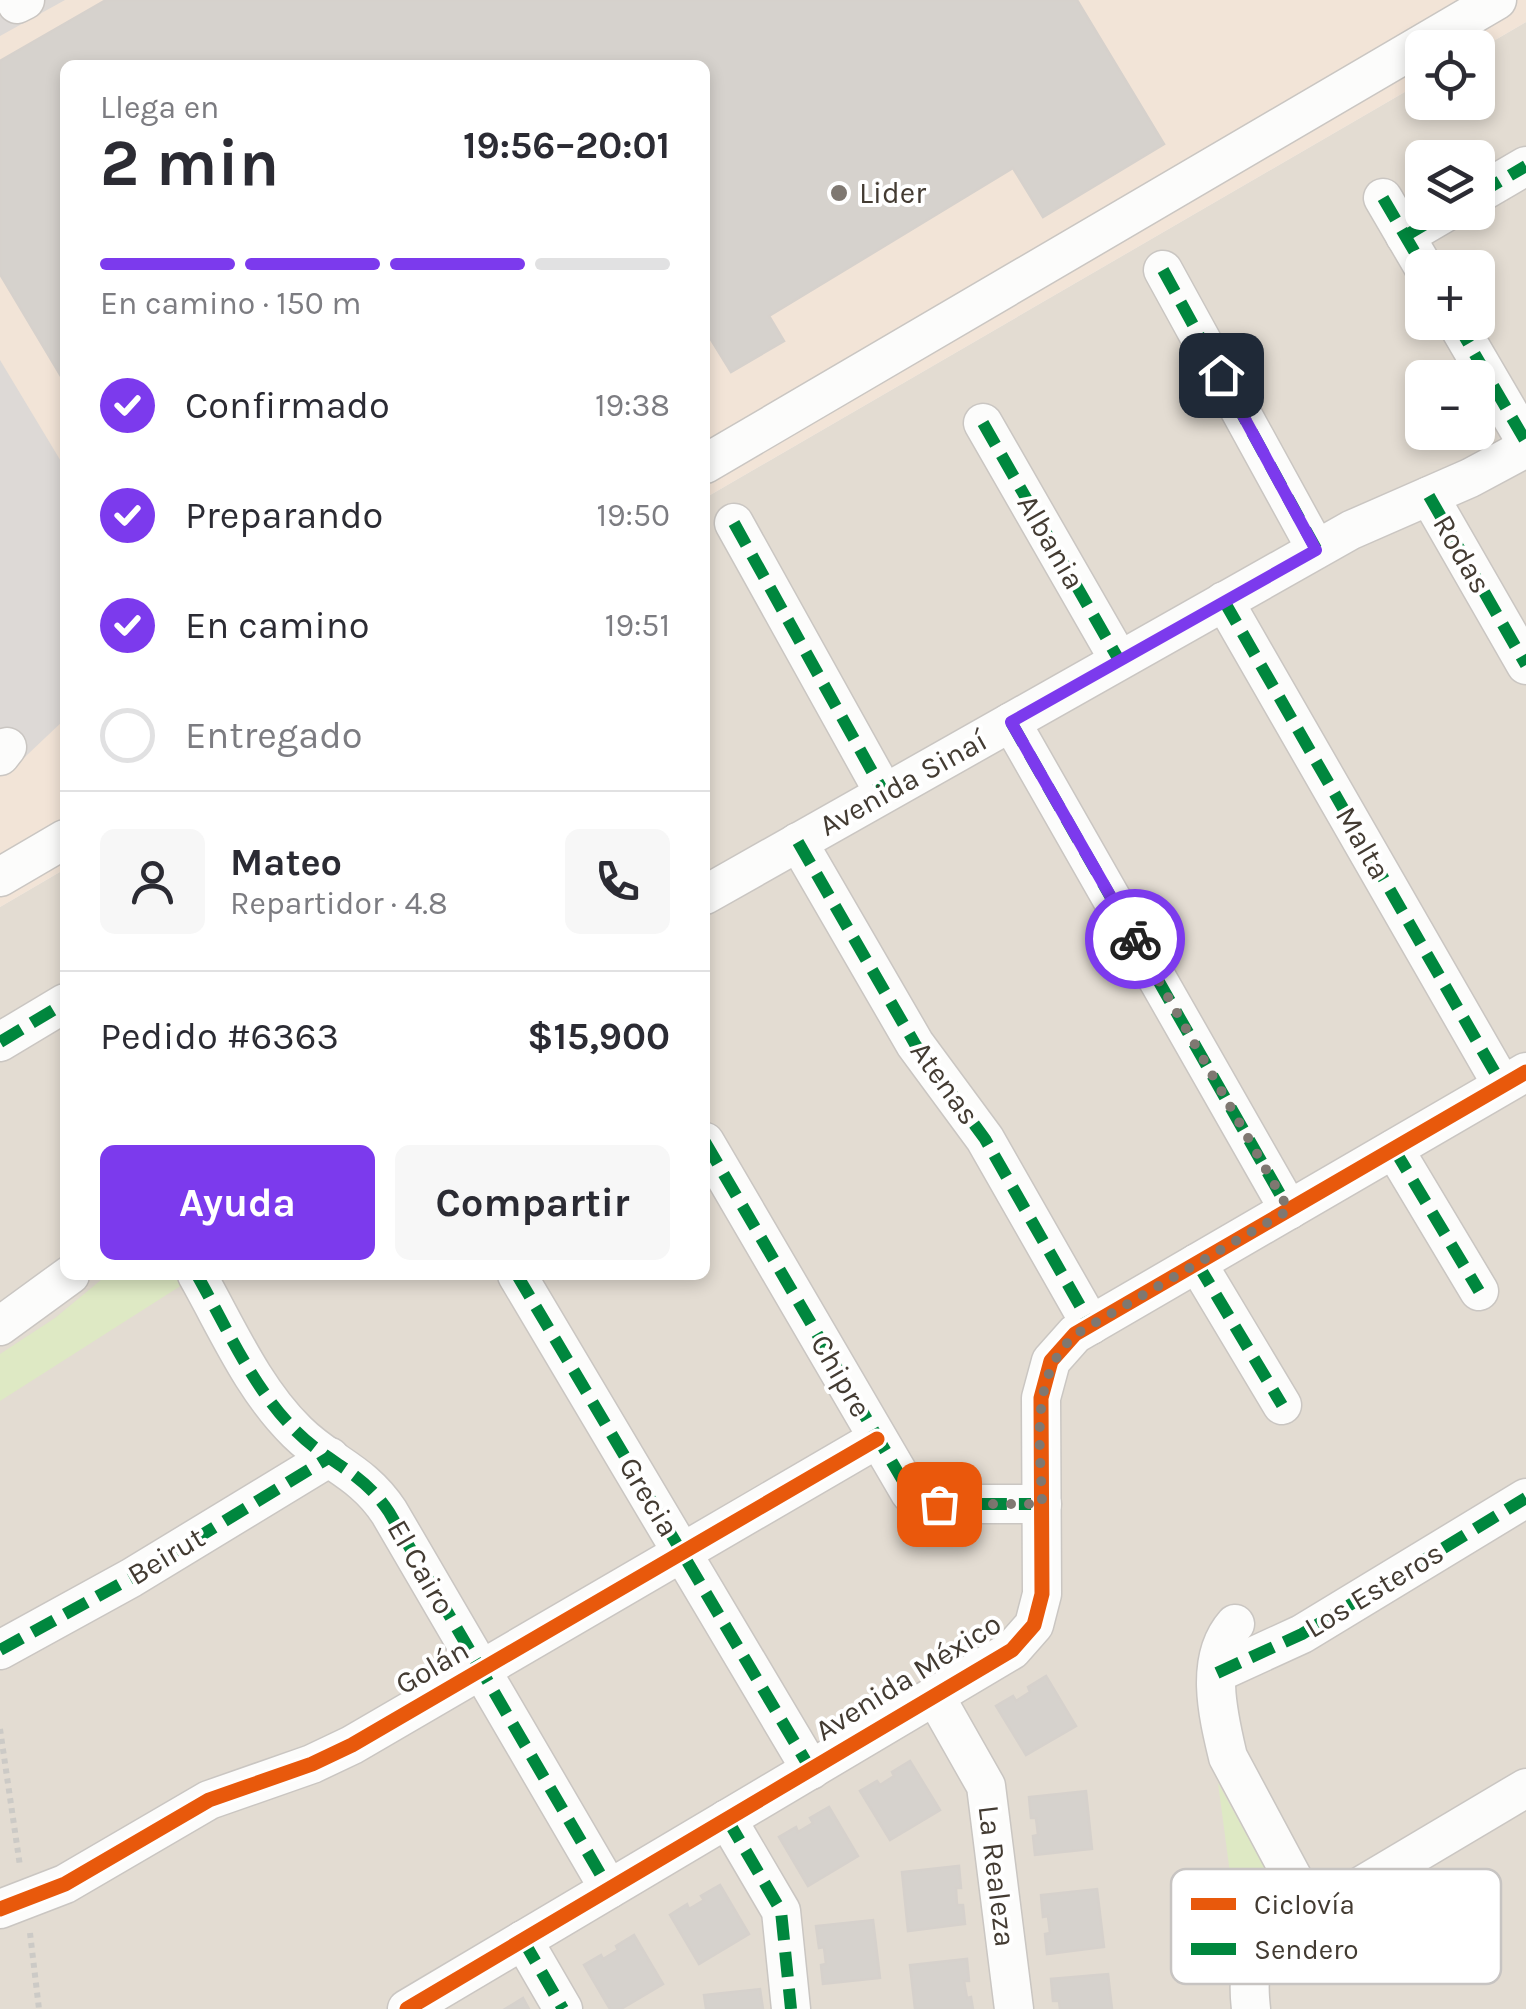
<!DOCTYPE html>
<html lang="es">
<meta charset="utf-8">
<style>
body{margin:0;font-family:Karla,sans-serif;background:#f7f7f7;color:#2b2b33;height:100vh;display:flex;flex-direction:column;font-size:38px;white-space:nowrap}
*{box-sizing:border-box;margin:0}
p{font-size:32px;color:#7c7c81}
.icon{flex:none;width:55px;height:55px;fill:none;stroke:currentColor;stroke-width:2;stroke-linecap:round;stroke-linejoin:round}
.map{position:relative;flex:1;overflow:hidden}
.sheet{position:absolute;left:60px;top:60px;width:650px;height:1220px;display:flex;flex-direction:column;background:#fff;border-radius:15px;box-shadow:0 5px 15px #0003}
.sheet>*{flex:none}
.controls{position:absolute;left:1405px;top:30px;display:grid;gap:20px}
.controls a{display:grid;place-items:center;width:90px;height:90px;border-radius:15px;background:#fff;box-shadow:0 5px 15px #0003;font-size:50px}
.pin{position:absolute;display:grid;place-items:center;width:85px;height:85px;color:#fff;margin:-42px;border-radius:20px;box-shadow:0 5px 15px #0006}
.courier{position:absolute;display:grid;place-items:center;width:100px;height:100px;margin:-50px;border:8px solid #7c3aed;border-radius:50%;background:#fff;color:#222;box-shadow:0 2px 12px #0007}
.headline em{font-style:normal;font-weight:700}
.headline div{display:flex;flex-direction:column-reverse}
.headline{display:flex;align-items:center;justify-content:space-between;height:170px;padding:0 40px}
h1{font-size:65px;font-weight:700;line-height:75px}
.bar{display:grid;grid-template-columns:repeat(4,1fr);gap:15px 10px;align-content:center;height:120px;padding:0 40px}
.bar i{height:12px;border-radius:8px;background:#e1e1e2}
.bar .selected{background:#7c3aed}
.bar p{grid-column:span 4}
.line{display:flex;align-items:center;gap:25px;padding:0 40px;border-top:2px solid #e1e1e2}
.line div{flex:1}
.round{display:grid;place-items:center;flex:none;width:105px;height:105px;border-radius:15px;background:#f7f7f7}
ol{padding:0 40px;list-style:none}
li{display:flex;align-items:center;gap:30px;height:110px}
li p{margin-inline-start:auto}
li .icon{padding:10px;border-radius:50%;background:#7c3aed;color:#fff;stroke-width:4}
li:last-child{color:#7c7c81}
li i{width:55px;height:55px;border:5px solid #e1e1e2;border-radius:50%}
.button{display:flex;gap:20px;margin-top:auto;padding:20px 40px}
.button a{flex:1;height:115px;border-radius:15px;background:#7c3aed;color:#fff;font-size:40px;font-weight:700;line-height:115px;text-align:center}
.button a+a{background:#f7f7f7;color:#2b2b33}
.map>svg:first-child{display:block}
</style>
<div class="map">
<svg width="1526" height="2009" viewBox="0 0 1526 2009">
<rect width="100%" height="100%" fill="#eeeae6"/>
<path fill="#e3dcd2" fill-rule="evenodd" d="M1526 22V2009H0V907L65 869V1275H705V498L1422 82V102H1478V50ZM1422 158H1478V212H1422ZM1422 268H1478V322H1422ZM1422 378H1478V432H1422Z"/>
<path fill="#f2e4d7" d="M0 0H1526V22L1478 50V48H1422V82L705 498V65H65V869L0 907Z"/>
<g fill="#dee9c4">
<path d="M107 1275H190L193 1278 0 1401V1354L55 1318Z"/>
<path d="M1218 1783 1280 1895 1239 1941Z"/>
</g>
<g fill="#ddd9d6">
<path d="M0 0H65L0 36Z"/>
<path d="M0 360 65 468V719L8 773 0 776Z"/>
</g>
<g fill="#d6d2cd" stroke="#d6d1cc" stroke-width="2.5">
<path d="M106 0H1077L1164 144 1043 217 1013 168 769 316 784 341 731 372 705 330V65H65V383L0 274V61Z"/>
<path d="M1046 1676 1076 1726 1026 1755 996 1706 1013 1696 1016 1701 1030 1692 1028 1687Z"/>
<path d="M910 1761 940 1810 890 1840 860 1791 877 1781 880 1785 894 1776 892 1772Z"/>
<path d="M1086 1791 1092 1849 1035 1855 1033 1836 1038 1835 1036 1818H1031L1029 1797Z"/>
<path d="M829 1807 858 1856 808 1886 779 1837 796 1827 798 1832 813 1823 810 1818Z"/>
<path d="M959 1866 961 1888H956L957 1905H963L965 1924 908 1931 902 1872Z"/>
<path d="M720 1885 749 1934 699 1964 670 1915 687 1904 689 1909 704 1900 701 1896Z"/>
<path d="M1097 1889 1104 1947 1047 1954 1045 1934 1050 1933 1048 1916 1043 1917 1041 1895Z"/>
<path d="M873 1920 880 1978 823 1984 821 1965 826 1964 824 1947 819 1948 816 1926Z"/>
<path d="M634 1935 663 1984 621 2009H610L584 1965 601 1955 603 1959 618 1950 616 1946Z"/>
<path d="M967 1959 969 1981H964L967 1998 971 1997 973 2009H915L910 1965Z"/>
<path d="M1108 1974 1112 2009H1060L1059 2001H1053L1051 1979Z"/>
<path d="M760 1989 763 2009H706L704 1995Z"/>
<path d="M523 1998 529 2009H505Z"/>
</g>
<g fill="none" stroke-linecap="round" stroke-linejoin="round">
<g stroke="#cac6c2" stroke-width="41">
<g id="minor">
<path d="M15 0 17 4 25 0"/>
<path d="M1478 194 1526 166"/>
<path d="M1383 198 1424 268"/>
<path d="M1405 236 1446 212"/>
<path d="M1163 270 1316 549"/>
<path d="M1456 322 1526 442"/>
<path d="M983 423 1119 660"/>
<path d="M705 464 1497 0"/>
<path d="M1429 496 1526 665"/>
<path d="M734 523 884 793"/>
<path d="M1224 601 1502 1085"/>
<path d="M1011 722 1289 1210"/>
<path d="M0 756 7 747"/>
<path d="M798 842 915 1044 985 1139 1091 1325"/>
<path d="M0 877 65 839"/>
<path d="M705 895 1351 530 1470 478 1526 448"/>
<path d="M0 1042 65 1003"/>
<path d="M705 1142 910 1493 928 1503 939 1504H1042"/>
<path d="M1394 1149 1479 1291"/>
<path d="M1197 1263 1282 1405"/>
<path d="M197 1275C227 1328 253 1389 297 1432 329 1464 362 1471 389 1512L609 1889"/>
<path d="M517 1275 811 1770"/>
<path d="M0 1326 70 1275"/>
<path d="M1235 1624C1204 1659 1218 1715 1228 1757L1312 1914"/>
<path d="M0 1650 131 1578 330 1457"/>
<path d="M1217 1673 1302 1634 1526 1498"/>
<path d="M935 1696 986 1786 1014 2009"/>
<path d="M727 1819 781 1911 791 2009"/>
<path d="M0 1909 65 1884 209 1800 312 1764 352 1745 877 1439"/>
<path d="M523 1940 563 2009"/>
<path d="M407 2009 1012 1650 1034 1625 1042 1594 1041 1398 1051 1361 1075 1334 1526 1072"/>
<path d="M1251 2009C1248 1982 1248 1962 1267 1942L1526 1788"/>
</g>
</g>
<g stroke="#cccac6" stroke-width="6" stroke-dasharray="5 5" stroke-linecap="butt">
<path d="M0 1729 20 1866"/>
<path d="M30 1933 39 2009"/>
</g>
<use href="#minor" stroke="#fcfcfb" stroke-width="38"/>
<g stroke="#00873e" stroke-width="12" stroke-dasharray="25 12" stroke-linecap="butt">
<path d="M1478 194 1526 166"/>
<path d="M1383 198 1424 268"/>
<path d="M1405 236 1446 212"/>
<path d="M1163 270 1316 549"/>
<path d="M1456 322 1526 442"/>
<path d="M983 423 1119 660"/>
<path d="M1429 496 1526 665"/>
<path d="M734 523 884 793"/>
<path d="M1224 601 1502 1085"/>
<path d="M1011 722 1289 1210"/>
<path d="M798 842 915 1044 985 1139 1091 1325"/>
<path d="M0 1042 65 1003"/>
<path d="M705 1142 910 1493 928 1503 939 1504H1042"/>
<path d="M1394 1149 1479 1291"/>
<path d="M1197 1263 1282 1405"/>
<path d="M197 1275C227 1328 253 1389 297 1432 329 1464 362 1471 389 1512L609 1889"/>
<path d="M517 1275 811 1770"/>
<path d="M0 1650 131 1578 330 1457"/>
<path d="M1217 1673 1302 1634 1526 1498"/>
<path d="M727 1819 781 1911 791 2009"/>
<path d="M523 1940 563 2009"/>
</g>
<g stroke="#fff" stroke-width="21">
<g id="cycleway">
<path d="M0 1909 65 1884 209 1800 312 1764 352 1745 877 1439"/>
<path d="M407 2009 1012 1650 1034 1625 1042 1594 1041 1398 1051 1361 1075 1334 1526 1072"/>
</g>
</g>
<use href="#cycleway" stroke="#e8590c" stroke-width="15"/>
</g>
<g fill="none" stroke-linecap="round" stroke-linejoin="round">
<path stroke="#7f7871" stroke-width="10" stroke-dasharray="0 18" d="M939 1504H1042C1041 1445 1028 1377 1076 1334L1289 1210 1135 939"/>
<path stroke="#7c3aed" stroke-width="12" d="M1135 939 1011 722 1316 550 1221 375"/>
</g>
<circle fill="#7f7871" stroke="#fff" stroke-width="4" cx="839" cy="193" r="10"/>
<g text-anchor="middle" stroke-width="8" stroke-linejoin="round" paint-order="stroke">
<g font-size="30" fill="#433b32" stroke="#fff" text-anchor="start">
<text x="859" y="203">Lider</text>
</g>
<g font-size="30" fill="#433b32" stroke="#fff">
<text transform="translate(1051 542) rotate(60)" y="10">Albania</text>
<text transform="translate(1462 554) rotate(60)" y="10">Rodas</text>
<text transform="translate(903 783) rotate(-29)" y="10">Avenida Sinaí</text>
<text transform="translate(1363 843) rotate(60)" y="10">Malta</text>
<text transform="translate(945 1083) rotate(54)" y="10">Atenas</text>
<text transform="translate(841 1376) rotate(60)" y="10">Chipre</text>
<text transform="translate(649 1497) rotate(59)" y="10">Grecia</text>
<text transform="translate(166 1556) rotate(-31)" y="10">Beirut</text>
<text transform="translate(421 1567) rotate(60)" y="10">El Cairo</text>
<text transform="translate(1374 1590) rotate(-31)" y="10">Los Esteros</text>
<text transform="translate(432 1667) rotate(-30)" y="10">Golán</text>
<text transform="translate(908 1677) rotate(-32)" y="10">Avenida México</text>
<text transform="translate(997 1876) rotate(83)" y="10">La Realeza</text>
</g>
</g>
<rect x="1171" y="1869" width="330" height="115" rx="15" fill="#fff" stroke="#c7c4c2" stroke-width="2.5"/>
<rect x="1191" y="1898" width="45" height="12" fill="#e8590c"/>
<rect x="1191" y="1943" width="45" height="12" fill="#00873e"/>
<g font-size="28" fill="#433b32">
<text x="1254" y="1914">Ciclovía</text>
<text x="1254" y="1959">Sendero</text>
</g>
</svg>
<div class="controls">
<a><svg class="icon" aria-label="locate" viewBox="0 0 24 24"><circle cx="12" cy="12" r="6"/><path d="M12 2v4M12 18v4M2 12h4M18 12h4"/></svg></a>
<a><svg class="icon" aria-label="layers" viewBox="0 0 24 24"><path d="M12 4l9 5-9 5-9-5zM3 14l9 5 9-5"/></svg></a>
<a>+</a>
<a>−</a>
</div>
<div class="pin" style="left:939px;top:1504px;background:#ea580c"><svg class="icon" aria-label="bag" viewBox="0 0 24 24"><path d="M5 8h14l-1 12H6zM9 8a3 3 0 0 1 6 0"/></svg></div>
<div class="pin" style="left:1221px;top:375px;background:#1f2937"><svg class="icon" aria-label="home" viewBox="0 0 24 24"><path d="M3 11l9-7 9 7M6 9v11h12V9"/></svg></div>
<div class="courier" style="left:1135px;top:939px"><svg class="icon" aria-label="bike" viewBox="0 0 24 24"><circle cx="6" cy="16" r="4"/><circle cx="18" cy="16" r="4"/><path d="M6 16l4-8h5l3 8M10 8l3 8H6M13 5h3"/></svg></div>
<section class="sheet">
<div class="headline"><div><h1>2 min</h1><p>Llega en</p></div><em>19:56–20:01</em></div>
<div class="bar"><i class="selected"></i><i class="selected"></i><i class="selected"></i><i></i><p>En camino · 150 m</p></div>
<ol>
<li><svg class="icon" aria-label="check" viewBox="0 0 24 24"><path d="M5 12l5 5 9-10"/></svg>Confirmado<p>19:38</p></li>
<li><svg class="icon" aria-label="check" viewBox="0 0 24 24"><path d="M5 12l5 5 9-10"/></svg>Preparando<p>19:50</p></li>
<li><svg class="icon" aria-label="check" viewBox="0 0 24 24"><path d="M5 12l5 5 9-10"/></svg>En camino<p>19:51</p></li>
<li><i></i>Entregado</li>
</ol>
<div class="line" style="height:180px"><a class="round"><svg class="icon" aria-label="person" viewBox="0 0 24 24"><circle cx="12" cy="8" r="4"/><path d="M4 21q1-7 8-7t8 7"/></svg></a><div><b>Mateo</b><p>Repartidor · 4.8</p></div><a class="round"><svg class="icon" aria-label="phone" viewBox="0 0 24 24"><path d="M5 4h4l2 5-3 2q2 4 5 5l2-3 5 2v4C11 20 4 13 5 4z"/></svg></a></div>
<div class="line" style="height:130px"><div>Pedido #6363</div><b>$15,900</b></div>
<div class="button"><a>Ayuda</a><a>Compartir</a></div>
</section>
</div>
